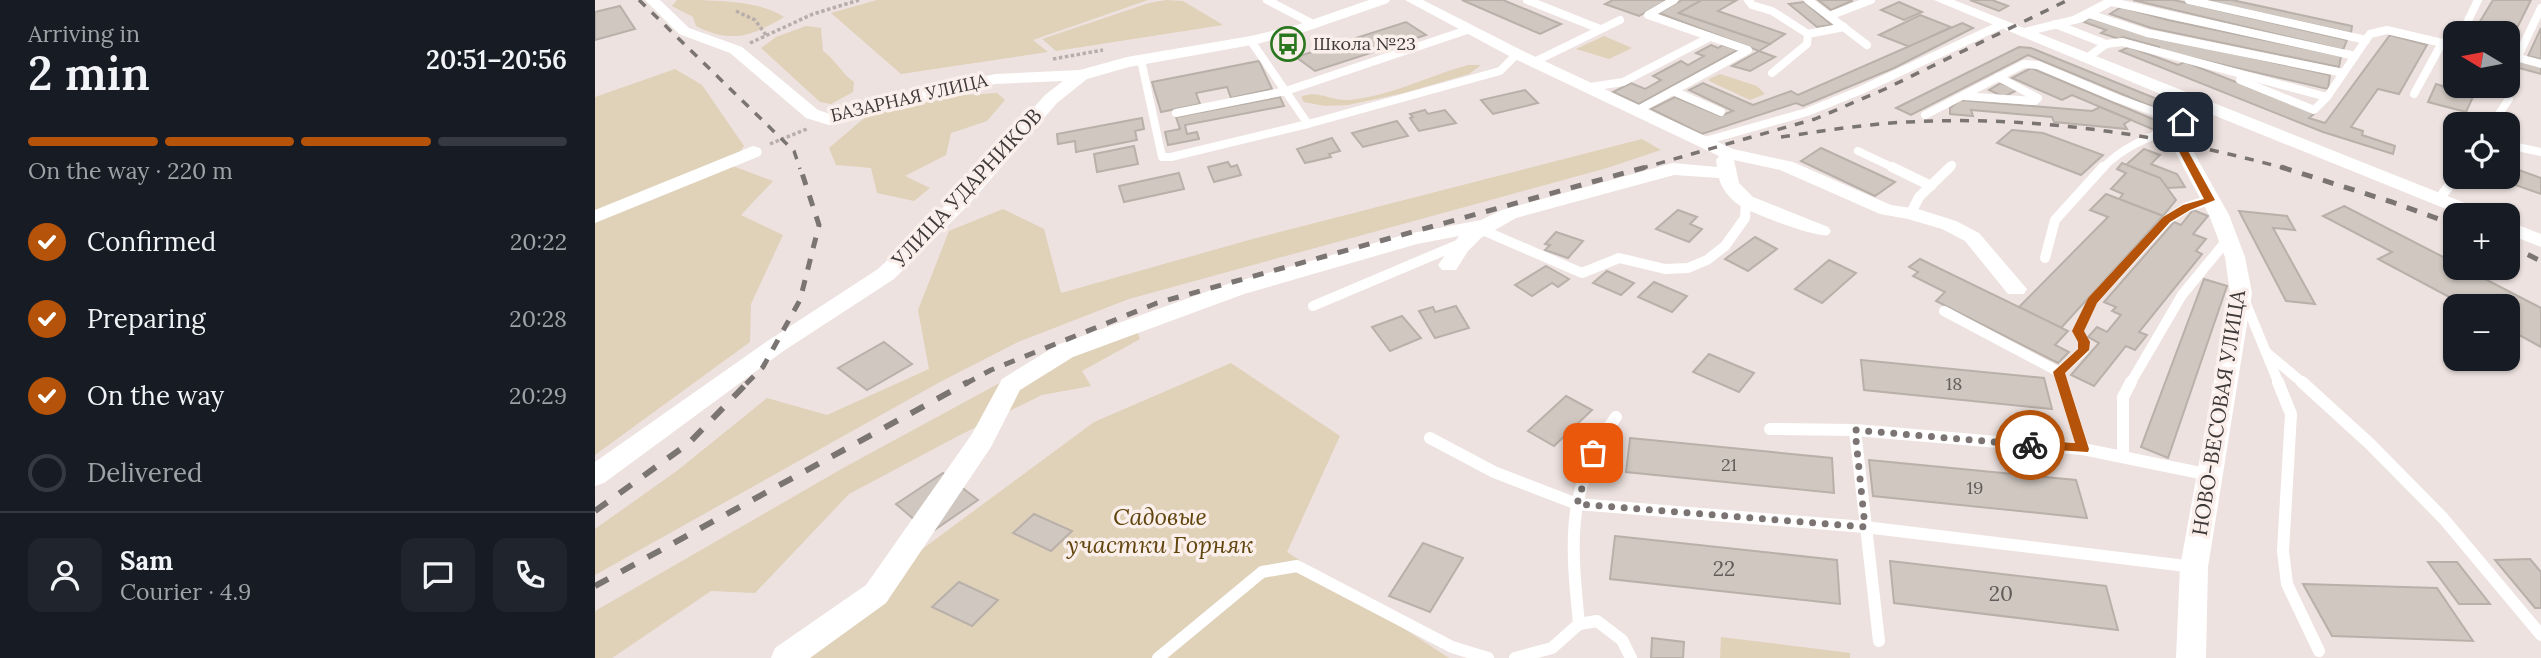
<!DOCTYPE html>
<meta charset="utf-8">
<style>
body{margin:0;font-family:Lora,serif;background:#20242c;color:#f1f3f6;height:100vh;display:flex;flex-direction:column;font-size:26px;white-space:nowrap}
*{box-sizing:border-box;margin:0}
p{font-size:23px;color:#9ea1a6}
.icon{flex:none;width:38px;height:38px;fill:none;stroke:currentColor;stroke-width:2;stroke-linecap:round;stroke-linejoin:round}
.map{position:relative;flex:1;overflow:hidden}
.details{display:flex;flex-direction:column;background:#171b24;width:595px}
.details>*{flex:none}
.needle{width:46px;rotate:280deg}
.buttons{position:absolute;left:1848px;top:21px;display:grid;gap:14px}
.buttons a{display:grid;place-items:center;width:77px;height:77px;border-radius:14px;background:#171b24;box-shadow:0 2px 5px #0004;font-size:35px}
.pin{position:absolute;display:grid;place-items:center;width:60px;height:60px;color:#fff;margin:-30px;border-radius:14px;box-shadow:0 4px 10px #0006}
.courier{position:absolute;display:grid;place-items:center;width:70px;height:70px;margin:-35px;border:5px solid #b45309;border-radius:50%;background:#fff;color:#222;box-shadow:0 2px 9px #0007}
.overview em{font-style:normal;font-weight:600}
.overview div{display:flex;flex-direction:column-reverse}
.overview{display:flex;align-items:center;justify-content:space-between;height:119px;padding:0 28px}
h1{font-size:46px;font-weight:600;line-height:52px}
.bar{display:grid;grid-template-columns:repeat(4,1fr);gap:10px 7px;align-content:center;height:84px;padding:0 28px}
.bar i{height:9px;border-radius:5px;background:#363941}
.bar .active{background:#b45309}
.bar p{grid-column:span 4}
.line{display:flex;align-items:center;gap:18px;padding:0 28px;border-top:2px solid #363941}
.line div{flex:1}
.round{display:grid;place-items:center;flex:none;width:74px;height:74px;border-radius:14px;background:#20242c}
ol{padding:0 28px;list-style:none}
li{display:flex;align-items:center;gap:21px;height:77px}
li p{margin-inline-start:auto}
li .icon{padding:7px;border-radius:50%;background:#b45309;color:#fff;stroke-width:4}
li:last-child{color:#9ea1a6}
li i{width:38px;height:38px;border:4px solid #363941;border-radius:50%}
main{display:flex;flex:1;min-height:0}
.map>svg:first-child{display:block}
</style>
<main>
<section class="details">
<div class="overview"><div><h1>2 min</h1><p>Arriving in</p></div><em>20:51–20:56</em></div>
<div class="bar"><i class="active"></i><i class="active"></i><i class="active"></i><i></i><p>On the way · 220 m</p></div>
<ol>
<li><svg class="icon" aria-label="check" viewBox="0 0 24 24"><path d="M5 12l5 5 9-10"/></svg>Confirmed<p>20:22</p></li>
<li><svg class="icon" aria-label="check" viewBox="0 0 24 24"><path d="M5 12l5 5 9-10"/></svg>Preparing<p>20:28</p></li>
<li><svg class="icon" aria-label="check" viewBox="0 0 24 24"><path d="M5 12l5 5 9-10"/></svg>On the way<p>20:29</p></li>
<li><i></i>Delivered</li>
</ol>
<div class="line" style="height:126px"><a class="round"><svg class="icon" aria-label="person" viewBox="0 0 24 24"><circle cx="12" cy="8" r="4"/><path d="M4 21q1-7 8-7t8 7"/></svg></a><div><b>Sam</b><p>Courier · 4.9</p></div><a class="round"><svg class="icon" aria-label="chat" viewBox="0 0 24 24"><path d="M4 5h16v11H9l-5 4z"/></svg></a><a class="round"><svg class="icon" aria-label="phone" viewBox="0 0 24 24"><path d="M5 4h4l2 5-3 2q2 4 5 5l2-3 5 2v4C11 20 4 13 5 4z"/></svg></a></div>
</section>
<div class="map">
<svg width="1946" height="658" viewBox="0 0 1946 658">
<rect width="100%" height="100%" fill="#ede2df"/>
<g fill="#e0d1b9">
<path d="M82 0C116 0 165 0 189 17 157 36 136 44 101 26L98 17 77 6Z"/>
<path d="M282 0H553L438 40 453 52 306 74 236 13Z"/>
<path d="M571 0 588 1 628 25 461 51 447 39 554 3Z"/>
<path d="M211 26 226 28 228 51C241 60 246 73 259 82L258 92 236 104 225 102 166 48 181 37Z"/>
<path d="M1009 36 1037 48 1014 59 981 49Z"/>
<path d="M873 65H886L874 74 809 93 753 105 730 106 709 102 706 97C720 89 737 101 753 100 794 97 833 76 873 65Z"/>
<path d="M80 69 107 85 149 146 135 165 178 181 146 215 188 235 156 304 155 342 0 455V97Z"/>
<path d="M1125 74 1162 86 1170 94 1155 100 1114 81V79Z"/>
<path d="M402 93 410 100 392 121 356 133 351 155 310 176 335 188 319 201 282 193 276 168 241 165 234 148 274 114 369 95Z"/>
<path d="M1047 139 1066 150 1012 168 534 299 423 342 345 382 0 575V529L83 470 172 398 232 415 334 369 323 310 354 231 408 209 449 229 466 293 654 240Z"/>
<path d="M542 331 545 339 487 371 496 386 447 395 365 435 254 494 160 593 116 591 17 658H0V611L250 467 434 367Z"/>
<path d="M636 363 745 436 692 552 854 658H180L499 422Z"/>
<path d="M1126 637 1255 653V658H1125Z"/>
</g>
<g fill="#d0c7c0" stroke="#b8b0a9" stroke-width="2">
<path d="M867 0H908L966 24 945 34Z"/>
<path d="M1018 0H1072L1044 16 1010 4Z"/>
<path d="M1087 0H1107L1084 13 1175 44 1164 51 1064 13Z"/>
<path d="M1107 0H1142L1123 11 1190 34 1175 44 1084 13Z"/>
<path d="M1223 0H1256L1257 1 1236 10Z"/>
<path d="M1375 0H1397L1413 6 1404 11Z"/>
<path d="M1538 0H1579L1752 40 1748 50Z"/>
<path d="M1608 0H1637L1757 26 1756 33Z"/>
<path d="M1898 0H1936L1913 46V33H1878Z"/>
<path d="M1209 2 1237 25 1222 27 1194 4Z"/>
<path d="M1304 2 1327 12 1309 20 1286 10Z"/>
<path d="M25 6 40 29 0 40V12Z"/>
<path d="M1526 7 1573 20 1746 56 1744 67 1556 28 1515 14Z"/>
<path d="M1325 15 1356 27 1315 47 1284 35Z"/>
<path d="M1495 18 1562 39 1565 37 1735 75 1733 89 1564 50V47L1528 37 1524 39 1506 33 1511 30 1489 22Z"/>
<path d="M811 22 831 35 720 71 701 57Z"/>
<path d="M1367 23 1378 28 1299 68 1208 106 1201 103 1107 134 1056 109 1080 97 1125 116 1138 111 1094 90 1108 83 1158 105 1196 91 1203 95Z"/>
<path d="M1946 28V59L1933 56Z"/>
<path d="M1795 35 1832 45 1804 94 1783 89 1756 127 1768 131 1767 135 1800 146 1798 154 1728 132 1525 51 1534 47 1583 65 1590 62 1720 113 1714 118 1730 123Z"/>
<path d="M1116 45 1123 48 1128 45 1143 50 1044 104 1018 92 1036 83 1050 89 1066 80 1058 76 1086 61 1093 65 1109 56 1101 53Z"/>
<path d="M1424 47 1436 48 1567 101 1558 107 1433 55 1316 115 1301 108Z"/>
<path d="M1164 51 1180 57 1155 71 1137 66Z"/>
<path d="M1860 53V86H1883L1871 112 1833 102 1841 84 1851 87 1859 69 1853 67Z"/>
<path d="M1913 57 1946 66V74L1913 65Z"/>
<path d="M664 61 677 89 636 98 632 87 601 93 605 104 566 112 557 82Z"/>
<path d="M1436 68 1567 123 1557 129 1477 95 1467 100 1417 78Z"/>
<path d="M1406 83 1422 90 1409 97 1394 90Z"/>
<path d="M930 90 943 103 898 114 886 100Z"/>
<path d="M685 97 689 106 590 125 592 134 602 132 604 139 573 145 570 132 585 129 581 117Z"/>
<path d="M1365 100 1497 111 1505 107 1536 120 1529 124 1532 129 1459 122 1457 117 1376 110 1378 116 1355 114V108Z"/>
<path d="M830 110 833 114 850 110 861 123 824 131 815 118 818 117 815 114Z"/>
<path d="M547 118 549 129 540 131 542 140 481 152 480 141 463 144 462 134Z"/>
<path d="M802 121 813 136 768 147 757 133Z"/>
<path d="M1417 130 1448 133 1508 155 1486 175 1402 143Z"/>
<path d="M737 138 745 151 734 154 736 157 710 163 702 149Z"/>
<path d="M539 146 543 164 502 172 499 154Z"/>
<path d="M1226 148 1300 182 1280 196 1206 161Z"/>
<path d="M1549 149 1565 155 1556 164 1582 174 1590 187 1572 188 1565 178 1531 165Z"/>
<path d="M633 162 636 167 642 165 646 175 619 182 613 167Z"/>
<path d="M1527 163 1565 178 1581 200 1568 216 1524 199 1528 194 1516 189 1531 173 1522 169Z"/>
<path d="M1913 166 1946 178V194L1898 177H1913Z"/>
<path d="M584 173 589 189 529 202 524 186Z"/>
<path d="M1511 194 1568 216 1466 328 1424 307 1513 217 1495 210Z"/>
<path d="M1749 206 1860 263V268H1869L1946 308V347L1913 329V306H1871L1783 259 1797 252 1728 216Z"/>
<path d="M1083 210 1102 217 1095 224 1107 229 1094 242 1061 229Z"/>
<path d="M1598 210 1613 216 1598 234 1611 239 1601 251 1607 254 1544 332 1552 335 1540 350 1531 346 1499 386 1476 375 1504 343 1493 337 1502 327 1512 332 1526 315 1517 311 1521 307 1509 302 1579 222 1586 225Z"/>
<path d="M1644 211 1692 216 1700 230 1678 228 1720 304 1691 301Z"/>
<path d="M961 232 988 241 973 258 950 250 955 245 950 244Z"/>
<path d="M1160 237 1182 249 1153 271 1130 259Z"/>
<path d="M1325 259 1473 331 1460 345 1474 352 1463 363 1341 301 1350 292 1318 276 1323 272 1314 267Z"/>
<path d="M1234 260 1261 273 1227 303 1200 289Z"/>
<path d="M951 266 974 279 963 287 957 283 937 296 920 285Z"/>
<path d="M1012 271 1039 283 1026 295 998 283Z"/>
<path d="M1609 279 1632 286 1573 458 1546 447Z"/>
<path d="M1059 282 1092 296 1077 312 1043 297Z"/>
<path d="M861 306 874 328 840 338 824 311 838 307 840 312Z"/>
<path d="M807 316 826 338 795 351 777 327Z"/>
<path d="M289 342 317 364 272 390 243 368Z"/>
<path d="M1114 354 1159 373 1144 392 1098 372Z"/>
<path d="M1266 360 1449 378 1457 409 1269 390Z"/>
<path d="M971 396 997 410 959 446 933 431Z"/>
<path d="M1035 438 1237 458 1239 493 1031 472Z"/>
<path d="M1274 460 1481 480 1492 518 1278 496Z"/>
<path d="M348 473 383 500 335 533 301 504Z"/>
<path d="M439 514 477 531 456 551 418 533Z"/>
<path d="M1020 536 1242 560 1245 604 1015 579Z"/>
<path d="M828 543 868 558 835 612 794 596Z"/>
<path d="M1935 559 1946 572V608H1940L1900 560Z"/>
<path d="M1295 561 1511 586 1523 630 1299 603Z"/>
<path d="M1833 562H1862L1895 604H1864Z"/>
<path d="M364 582 403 600 377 626 337 607Z"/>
<path d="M1708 584 1842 588 1878 641 1737 636Z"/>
<path d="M1057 638 1089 642 1088 658H1056Z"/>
</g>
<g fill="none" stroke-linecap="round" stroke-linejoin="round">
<g stroke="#b7aeac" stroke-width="3.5" stroke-dasharray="3.5 2.5" stroke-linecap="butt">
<path d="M141 11 160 20 171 35"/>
<path d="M155 43 218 14 264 0"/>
<path d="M458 59 508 50"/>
<path d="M175 144 212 129"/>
</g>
<g stroke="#fff" stroke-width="8">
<path d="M672 0 718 24"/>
<path d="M932 0 1005 29"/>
<path d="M1153 0 1157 5 1177 11 1213 34"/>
<path d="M1213 0 1272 45"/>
<path d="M1594 0 1771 40"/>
<path d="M1517 2 1760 56"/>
<path d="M1494 14 1552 33 1748 73"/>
<path d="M1234 16 1276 0"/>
<path d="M1460 24 1511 44"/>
<path d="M1867 33 1883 0"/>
<path d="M656 41 713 124"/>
<path d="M1913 55 1946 64"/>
<path d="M1492 58 1511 44 1527 42 1732 97 1775 34 1792 30 1847 43 1819 94"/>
<path d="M1922 58 1946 8"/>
<path d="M546 60 567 157H576L713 124 905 71 922 54"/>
<path d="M939 62 1025 20"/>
<path d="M1177 73 1212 44 1213 34 1249 27"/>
<path d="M1645 80 1719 110 1732 97"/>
<path d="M995 87 1028 82 1115 37"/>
<path d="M1078 91 1126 112"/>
<path d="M1368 96 1440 101 1443 98 1403 77"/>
<path d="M1043 110 1153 50 1053 15 1079 0"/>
<path d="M581 113 691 91 872 30"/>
<path d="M1330 115 1429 64 1443 65 1521 98 1588 122"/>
<path d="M1897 124 1914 99"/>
<path d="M1110 141 1212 112 1264 91 1408 24"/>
<path d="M1913 145 1946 152"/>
<path d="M1263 151 1301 169"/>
<path d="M1353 169 1357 165"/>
<path d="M1507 169C1529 145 1557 136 1587 125"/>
</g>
<g stroke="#fff" stroke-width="10">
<path d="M1297 167 1336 186"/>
<path d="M1844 199 1861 177"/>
<path d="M1316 213 1324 197 1355 167"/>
<path d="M889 226 892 232 987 273 1024 258 1070 269 1093 268 1112 260 1130 246 1150 218 1151 201"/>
<path d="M1450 258 1460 220 1508 167"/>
<path d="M1649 299 1684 384"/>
<path d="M718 306 867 243"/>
<path d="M1349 311 1464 372 1468 384"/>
<path d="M1671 352 1709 384"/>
<path d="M1464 372 1489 350V342L1483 331 1497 301 1572 220 1592 207 1615 200"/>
<path d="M1535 384 1587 295 1633 239"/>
</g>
<g stroke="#fff" stroke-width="12">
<path d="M1467 382 1488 449"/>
<path d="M1683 382 1696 414 1688 551 1692 584 1724 651"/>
<path d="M1707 382 1775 444 1848 518 1946 635"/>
<path d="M1021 417C970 488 976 542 984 624L1002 621 1027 640 1036 658"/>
<path d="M1175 429 1260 430"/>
<path d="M835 438 899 472 982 504 1270 527 1599 567"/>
<path d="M1528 457V397L1536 382"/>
<path d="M1284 641 1260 430 1488 449 1615 475"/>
<path d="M563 658 667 572 702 566 857 647 893 658"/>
<path d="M920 658 957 648 984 624"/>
</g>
<g fill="#fff" fill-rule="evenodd">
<path d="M50 0H65L94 28 147 47 223 110 235 114 400 74 485 70 532 57 656 36 702 25 774 0H795L793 3 712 31 662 44 534 67 492 79 462 103 375 203 299 279 187 352 9 483 0 486V462L171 342 283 269 361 195 450 95 468 81 400 84 234 125 211 118 135 53 84 34Z"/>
<path d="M810 0H828L928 51 1138 149 1198 162 1296 205 1323 209 1361 221 1384 233 1432 289 1429 294H1413L1370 241 1347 229 1313 219 1285 214 1185 170 1139 160 1144 183 1158 197 1233 227 1236 231 1233 235C1222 238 1155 213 1144 205 1135 199 1126 188 1124 178L1079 175 921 218 886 238 873 251 861 270H847L843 265 864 236 822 244 649 294 478 357 425 390 396 447 291 603 215 658H176L180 648 271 585 377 434 407 379 462 345 633 284 812 234 886 220 907 210 1078 163 1122 167 1121 160 1124 156 916 57Z"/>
<path d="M1339 0H1359L1429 28 1478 16 1509 0H1527L1488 22 1443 33 1890 211 1893 215H1866L1601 108 1593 142 1634 215 1650 257 1657 293 1613 567 1611 658H1581L1585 567 1635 293 1630 257 1614 215 1575 142 1585 102Z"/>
<path d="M158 146 165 148 167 152 165 156 0 223V210Z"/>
<path d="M1913 221 1946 234V247L1913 234Z"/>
</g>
<g stroke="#7a7472" stroke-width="3.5" stroke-dasharray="9 9" stroke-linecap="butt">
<path d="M44 0 199 151 205 169"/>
<path d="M1186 137C1228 131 1270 124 1313 122 1440 115 1570 135 1692 169"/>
<path d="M1044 169 1220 119 1290 89 1473 0"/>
</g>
<g stroke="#7a7472" stroke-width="5" stroke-dasharray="11 11" stroke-linecap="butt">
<path d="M1686 167 1797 202 1860 225"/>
<path d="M1913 245 1946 261"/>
<path d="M151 384 168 367 205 300 224 225 205 167"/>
<path d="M370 384 396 370 562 303 1051 167"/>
</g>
<g stroke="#7a7472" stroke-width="6" stroke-dasharray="15 15" stroke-linecap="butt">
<path d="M0 511 94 443 153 382"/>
<path d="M0 586 373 382"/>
</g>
</g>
<path fill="#b45309" d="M1588 119 1592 122 1588 142 1620 200 1595 210 1575 222 1502 303 1489 331 1495 342 1494 350 1470 373 1494 449 1493 452 1430 448 1429 445 1435 440 1480 443 1458 372 1483 349V342L1477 331 1493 298 1568 217 1588 205 1609 199 1579 142 1583 122Z"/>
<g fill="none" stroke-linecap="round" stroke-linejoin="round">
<path stroke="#7b7472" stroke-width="7" stroke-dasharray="0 12.6" d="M998 453 982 504 1270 527 1260 430 1435 445"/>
</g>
<defs>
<g id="bus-ring" transform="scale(1.75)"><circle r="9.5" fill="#fbefec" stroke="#2a771f" stroke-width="1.5"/><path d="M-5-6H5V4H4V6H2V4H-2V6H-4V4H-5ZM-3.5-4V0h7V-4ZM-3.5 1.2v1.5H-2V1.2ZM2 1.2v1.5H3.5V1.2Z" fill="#2a771f"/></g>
</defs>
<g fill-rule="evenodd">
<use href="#bus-ring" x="693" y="44"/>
</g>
<g text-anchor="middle" stroke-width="7" stroke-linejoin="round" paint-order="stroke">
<g font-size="18" fill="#3d3938" stroke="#fbefec" text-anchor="start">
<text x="718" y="50">Школа №23</text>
</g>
<g font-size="18" fill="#3d3938" stroke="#fbefec">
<text transform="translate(314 98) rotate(-13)" y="6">БАЗАРНАЯ УЛИЦА</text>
</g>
<g font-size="18" fill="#625c5a">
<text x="1359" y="390">18</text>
<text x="1134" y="471">21</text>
<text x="1380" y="494">19</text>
</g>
<g font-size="21" fill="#3d3938" stroke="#fbefec">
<text transform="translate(372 188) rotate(-47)" y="7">УЛИЦА УДАРНИКОВ</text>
<text transform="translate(1624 413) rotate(-81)" y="7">НОВО-ВЕСОВАЯ УЛИЦА</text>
</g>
<g font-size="21" fill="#625c5a">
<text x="1129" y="576">22</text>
<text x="1406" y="601">20</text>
</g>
<g font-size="24" font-style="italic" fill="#61450d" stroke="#fbefec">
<text x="565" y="525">Садовые<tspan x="565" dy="28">участки Горняк</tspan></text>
</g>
</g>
</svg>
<div class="buttons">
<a><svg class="needle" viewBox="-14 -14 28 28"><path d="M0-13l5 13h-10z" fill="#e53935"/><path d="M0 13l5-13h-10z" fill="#9ea1a6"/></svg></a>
<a><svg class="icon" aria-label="locate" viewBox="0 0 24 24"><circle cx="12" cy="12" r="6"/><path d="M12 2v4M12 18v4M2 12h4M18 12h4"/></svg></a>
<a>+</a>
<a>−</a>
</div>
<div class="pin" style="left:998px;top:453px;background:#ea580c"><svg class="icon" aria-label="bag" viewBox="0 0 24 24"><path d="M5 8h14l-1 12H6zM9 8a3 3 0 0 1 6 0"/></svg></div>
<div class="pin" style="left:1588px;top:122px;background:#1f2937"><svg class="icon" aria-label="home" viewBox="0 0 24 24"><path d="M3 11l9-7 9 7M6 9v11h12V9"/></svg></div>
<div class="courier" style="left:1435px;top:445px"><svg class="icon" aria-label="bike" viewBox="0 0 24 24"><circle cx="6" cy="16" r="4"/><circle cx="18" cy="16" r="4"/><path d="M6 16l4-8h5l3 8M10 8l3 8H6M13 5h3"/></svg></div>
</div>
</main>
